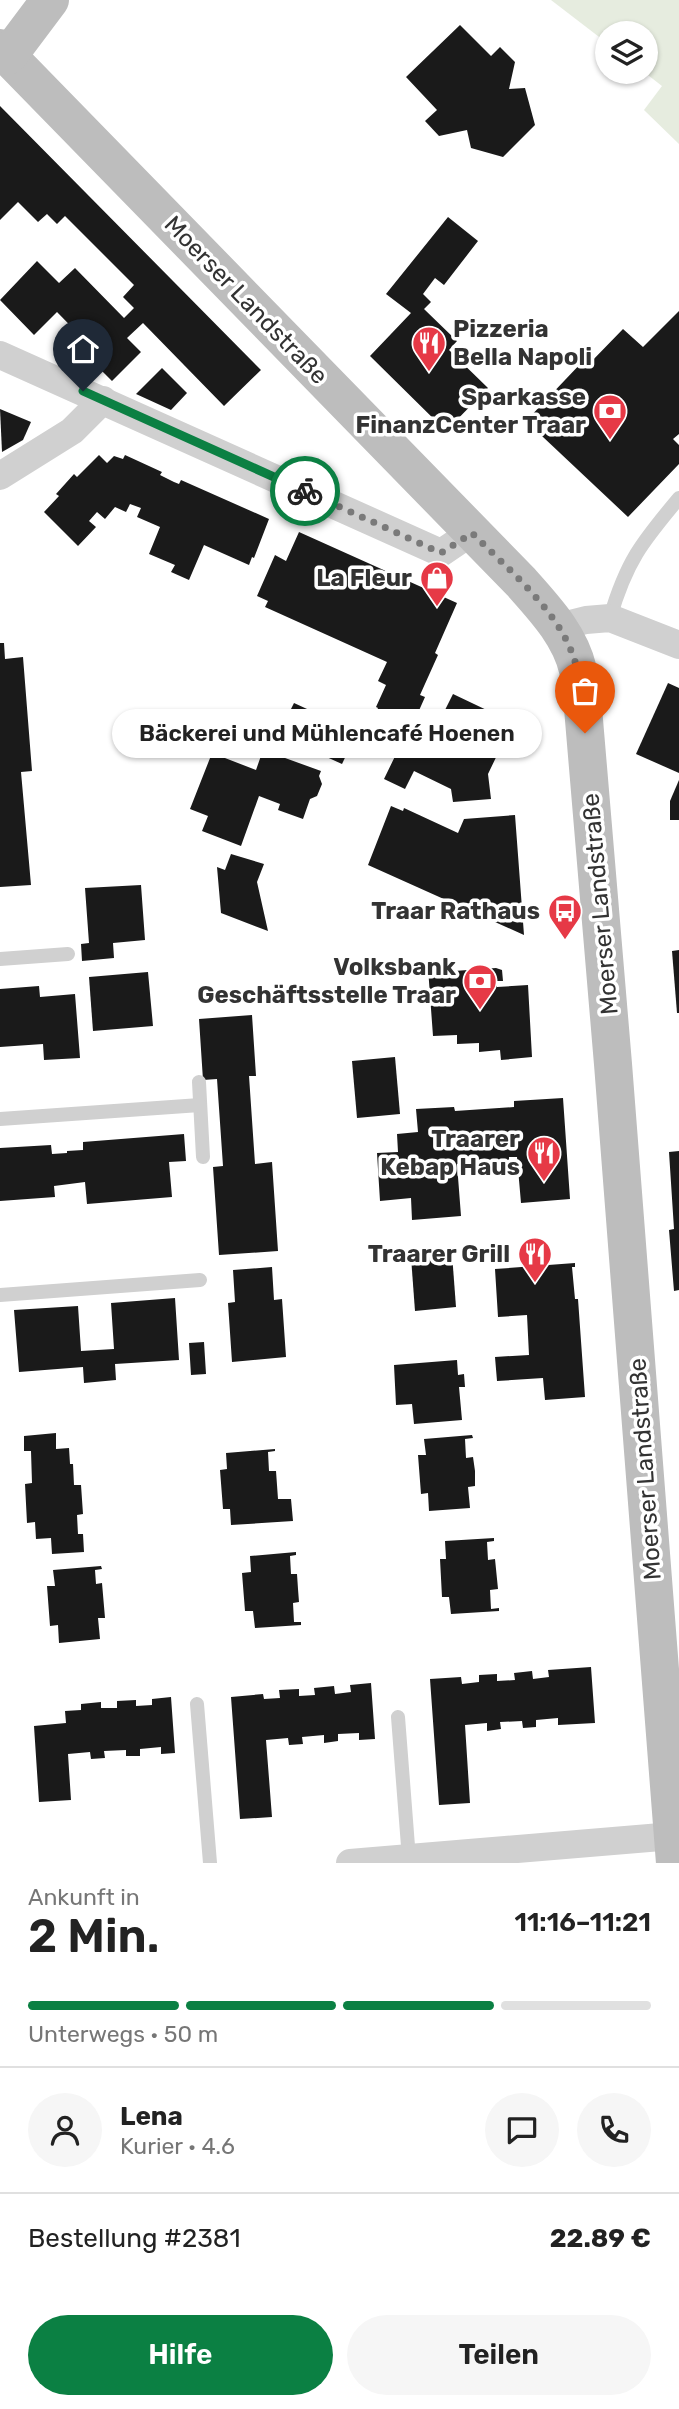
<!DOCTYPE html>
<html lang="de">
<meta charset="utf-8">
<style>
body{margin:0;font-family:Rubik,sans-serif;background:#f6f6f6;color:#222;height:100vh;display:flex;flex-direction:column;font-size:26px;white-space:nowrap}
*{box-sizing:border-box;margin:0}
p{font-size:23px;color:#767676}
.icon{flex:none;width:38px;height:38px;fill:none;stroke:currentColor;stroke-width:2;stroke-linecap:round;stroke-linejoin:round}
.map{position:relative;height:1863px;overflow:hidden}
.panel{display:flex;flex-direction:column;background:#fff;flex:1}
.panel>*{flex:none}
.controls{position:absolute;left:595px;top:21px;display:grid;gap:14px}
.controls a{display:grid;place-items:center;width:63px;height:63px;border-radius:50%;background:#fff;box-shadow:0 2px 5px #0004;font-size:35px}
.pin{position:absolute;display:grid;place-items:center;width:60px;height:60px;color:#fff;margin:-72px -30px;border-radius:50% 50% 50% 0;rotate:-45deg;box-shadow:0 0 7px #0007}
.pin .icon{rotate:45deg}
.courier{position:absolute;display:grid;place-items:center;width:70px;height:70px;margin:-35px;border:5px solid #0b8043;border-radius:50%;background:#fff;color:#222;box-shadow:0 2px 9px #0007}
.bubble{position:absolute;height:49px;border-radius:24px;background:#fff;box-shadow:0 2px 5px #0004;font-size:23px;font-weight:600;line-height:49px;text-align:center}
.summary em{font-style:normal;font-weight:600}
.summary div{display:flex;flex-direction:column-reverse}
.summary{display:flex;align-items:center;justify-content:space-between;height:119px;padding:0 28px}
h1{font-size:46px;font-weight:600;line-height:52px}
.bar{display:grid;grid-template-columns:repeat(4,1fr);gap:10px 7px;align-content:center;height:84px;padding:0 28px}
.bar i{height:9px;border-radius:5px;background:#e0e0e0}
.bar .on{background:#0b8043}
.bar p{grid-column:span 4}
.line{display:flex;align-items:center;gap:18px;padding:0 28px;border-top:2px solid #e0e0e0}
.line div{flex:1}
.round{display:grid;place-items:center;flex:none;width:74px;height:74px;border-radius:37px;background:#f6f6f6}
.action{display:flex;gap:14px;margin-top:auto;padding:14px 28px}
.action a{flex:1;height:80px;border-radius:42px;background:#0b8043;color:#fff;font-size:28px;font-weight:600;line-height:80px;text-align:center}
.action a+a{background:#f6f6f6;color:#222}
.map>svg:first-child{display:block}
</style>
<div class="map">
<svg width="679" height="1863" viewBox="0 0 679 1863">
<rect width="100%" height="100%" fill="#fff"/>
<path fill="#e6ecdf" d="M551 0H679V144L644 110 662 86 644 72 646 33H607V43Z"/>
<g fill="#1a1a1a">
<path d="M460 25 491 56 500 47 515 62 509 89 525 88 535 125 503 157 471 148 467 130 439 136 425 121 437 110 406 77Z"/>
<path d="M0 106 261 370 224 406 143 323 127 338 141 352 112 381 98 367 105 361 57 312 34 335 0 300 37 261 59 283 75 268 124 318 134 308 123 297 134 285 65 216 57 224 47 214 38 222 18 202 0 220Z"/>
<path d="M448 217 478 241 444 285 435 278 423 294 431 302 424 309 457 341 449 350 488 388 446 431 370 356 411 313 386 294Z"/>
<path d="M679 311V434L673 439 679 445V464L628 517 526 421 584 360 589 364 623 329 643 347Z"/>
<path d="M162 368 187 393 171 410 136 394Z"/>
<path d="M0 409 31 422 23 440 2 452Z"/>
<path d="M99 455 107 463 114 456 123 459 125 455 162 472 160 475 174 482 179 484 181 480 269 519 254 558 252 557 249 565 204 545 189 580 171 572 175 565 149 554 160 527 137 517 141 508 130 504 126 512 115 507 105 519 97 512 89 521 96 527 78 546 44 512 59 496 56 494 74 474 77 477Z"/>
<path d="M299 532 457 603 435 653 438 655 420 695 425 697 413 724 400 718 394 730 373 720 378 708 376 707 386 685 378 681 387 662 265 607 268 601 257 596 275 555 286 561Z"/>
<path d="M0 643H4L5 659 23 657 32 771 21 772 31 885 0 887Z"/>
<path d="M668 683 679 688V773L636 754Z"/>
<path d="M453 694 495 714 489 726 496 729 501 747 488 774 491 799 453 802 451 789 414 771 405 789 384 779 400 746 416 754 427 731 433 734Z"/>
<path d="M294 703 357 732 342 764 278 735Z"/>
<path d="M263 750 321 771 319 776 322 784 317 796 310 799 303 819 278 810 280 804 259 796 241 846 202 831 208 816 190 809 212 753 256 770Z"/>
<path d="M679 780V820H670V801Z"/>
<path d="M391 806 403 811 404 808 458 833 464 819 515 815 524 935 368 865Z"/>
<path d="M231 854 264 864 257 882 268 931 221 913 217 867 225 870Z"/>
<path d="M141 885 145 940 113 943 114 958 82 961 81 944 89 943 85 888Z"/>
<path d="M679 950V1013H677L672 951Z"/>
<path d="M454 966V971L496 968 502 970 503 981H497V987L528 985 532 1057 501 1060 500 1050 479 1052V1043L457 1044V1035L433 1036 428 968Z"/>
<path d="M148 972 153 1026 93 1031 89 977Z"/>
<path d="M39 986 40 997 75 994 80 1058 44 1060 43 1044 0 1047V989Z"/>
<path d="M252 1015 256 1076H249L255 1164 272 1162 278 1251 219 1255 213 1167 223 1166 217 1079 203 1080 199 1019Z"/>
<path d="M395 1057 400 1114 357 1118 352 1061Z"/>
<path d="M563 1098 570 1199 521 1203 517 1157H509V1165L466 1168V1163L457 1164 461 1216 412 1220 411 1198 380 1201 377 1153 398 1152 397 1134 418 1132 416 1109 454 1107 455 1111 514 1107V1101Z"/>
<path d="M184 1134 186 1161 169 1162 172 1197 87 1204 85 1182 54 1186 55 1197 0 1201V1148L51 1145 52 1154 67 1153V1151L83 1150V1142Z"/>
<path d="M679 1151V1290L674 1291 669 1230 674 1229 669 1152Z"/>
<path d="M452 1254 456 1307 415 1311 411 1257Z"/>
<path d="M575 1263V1267H572L575 1299H578L585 1397 545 1400 543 1378 497 1381 495 1357 529 1355 527 1315 498 1317 495 1269Z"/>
<path d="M272 1267 274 1300 282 1299 286 1357 232 1362 228 1303 235 1302 233 1270Z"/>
<path d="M175 1298 179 1360 115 1364 116 1380 84 1383 83 1367 19 1372 14 1310 78 1306 81 1351 114 1349 111 1303Z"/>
<path d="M204 1342 206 1374 191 1375 189 1343Z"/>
<path d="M457 1360 458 1375 464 1374 465 1387H459L462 1420 414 1424 412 1404 396 1405 394 1365Z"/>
<path d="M56 1433V1449L69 1448 70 1464H73L74 1485H81L83 1514 77 1515 78 1534H83L84 1552 52 1554 51 1538 36 1539 35 1522 27 1523 25 1484 32 1483 31 1451H24V1436Z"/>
<path d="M472 1435 473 1438 465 1439 466 1458 473 1457 475 1471V1486L468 1487 470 1508 429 1511 428 1493 421 1494 418 1455H426L424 1439Z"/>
<path d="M275 1449V1451L268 1452 269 1471H276L278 1499H291L293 1521 231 1525 230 1509H223L220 1470 227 1469 226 1453Z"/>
<path d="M494 1538V1541L487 1542 488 1560 495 1559 498 1589 490 1590 491 1609 499 1608V1611L451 1614 449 1597H442L440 1559H446L445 1541Z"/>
<path d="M296 1552V1555L290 1556 291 1574H297L298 1589 299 1602 293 1603 294 1622H301V1625L255 1628 253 1611H245L242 1573 251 1572 250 1556Z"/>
<path d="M101 1566 102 1569 95 1570 96 1584 102 1583 105 1618H98L100 1639 59 1643 58 1625 50 1626 47 1586H55L53 1570Z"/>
<path d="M591 1667 595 1723 558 1725V1718L536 1720V1727L523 1728 522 1721 500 1722 501 1729 487 1731V1723L465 1725 470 1803 439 1805 430 1679 461 1677 462 1684 479 1682V1675L497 1674V1681L515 1680 514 1673 532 1671 533 1679 549 1677 548 1670Z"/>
<path d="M371 1683 375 1739 359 1740V1733L338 1734V1741L324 1743V1735L302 1737 303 1744 289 1745 288 1738 266 1740 272 1817 240 1819 231 1697 263 1694 264 1699 280 1698 279 1690 299 1689V1696L315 1695 314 1688 334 1686 335 1694 351 1692 350 1685Z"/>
<path d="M171 1697 175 1753 161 1754V1747L140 1749V1756H126V1750L104 1751 105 1758 91 1759 90 1752 68 1754 71 1800 39 1802 34 1726 66 1723 65 1711 81 1710V1704L101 1702V1708H117V1701L136 1700V1706L152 1705V1699Z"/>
</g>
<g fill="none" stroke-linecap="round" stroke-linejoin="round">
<g stroke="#d0d0d0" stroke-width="14">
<path d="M610 618C626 562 642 542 679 498"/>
<path d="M0 959 68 954"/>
<path d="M199 1082 203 1157"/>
<path d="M0 1119 200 1105"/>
<path d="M0 1295 200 1280"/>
<path d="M197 1704 210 1863"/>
<path d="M398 1717 409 1859"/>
</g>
<g stroke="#d0d0d0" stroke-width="28">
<path d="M0 355 441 553 472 532"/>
<path d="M0 476 72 431 103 400"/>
<path d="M558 627 586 620 610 618 679 645"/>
<path d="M350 1863 673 1836"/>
</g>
<g stroke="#bdbdbd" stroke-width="38">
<path d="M0 48 521 582C544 608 570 635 578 670 580 682 581 696 583 708L613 1064 675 1863"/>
<path d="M8 56 50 0"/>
</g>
</g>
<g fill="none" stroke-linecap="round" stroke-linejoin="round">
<path stroke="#7a7a7a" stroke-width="7" stroke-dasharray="0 12.6" d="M305 491 441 553 472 533C505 566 556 609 572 653 582 678 583 707 585 733"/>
<path stroke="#0b8043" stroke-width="9" d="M83 391 305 491"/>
</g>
<defs>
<g id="restaurant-pin" transform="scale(1.75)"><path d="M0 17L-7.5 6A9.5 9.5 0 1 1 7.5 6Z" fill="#e63946" stroke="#fff"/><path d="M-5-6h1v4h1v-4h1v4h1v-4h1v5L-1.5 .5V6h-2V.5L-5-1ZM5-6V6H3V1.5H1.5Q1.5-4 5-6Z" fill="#fff"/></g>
<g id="bank-pin" transform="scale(1.75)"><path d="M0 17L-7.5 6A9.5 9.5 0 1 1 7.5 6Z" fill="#e63946" stroke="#fff"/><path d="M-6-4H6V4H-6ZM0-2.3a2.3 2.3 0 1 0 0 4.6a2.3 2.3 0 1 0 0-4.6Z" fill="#fff"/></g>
<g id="shop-pin" transform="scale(1.75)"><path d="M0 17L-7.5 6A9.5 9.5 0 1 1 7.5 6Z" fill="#e63946" stroke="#fff"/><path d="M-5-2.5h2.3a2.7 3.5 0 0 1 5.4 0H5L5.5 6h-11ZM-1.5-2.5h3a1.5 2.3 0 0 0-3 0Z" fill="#fff"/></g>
<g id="bus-pin" transform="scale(1.75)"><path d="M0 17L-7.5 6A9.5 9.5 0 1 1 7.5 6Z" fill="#e63946" stroke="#fff"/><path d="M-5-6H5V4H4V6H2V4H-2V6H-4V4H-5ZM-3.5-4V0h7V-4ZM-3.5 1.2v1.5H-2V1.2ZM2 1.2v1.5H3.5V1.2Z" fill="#fff"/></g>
</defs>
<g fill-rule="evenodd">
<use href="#restaurant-pin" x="429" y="343"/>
<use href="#bank-pin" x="610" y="411"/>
<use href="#shop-pin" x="437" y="578"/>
<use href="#bus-pin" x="565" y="911"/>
<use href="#bank-pin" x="480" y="981"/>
<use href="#restaurant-pin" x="544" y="1153"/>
<use href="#restaurant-pin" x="535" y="1254"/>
</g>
<g text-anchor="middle" stroke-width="7" stroke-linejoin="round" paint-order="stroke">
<g font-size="24" fill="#333" stroke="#fff">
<text transform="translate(246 300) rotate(46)" y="8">Moerser Landstraße</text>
<text transform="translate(600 904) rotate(-95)" y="8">Moerser Landstraße</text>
<text transform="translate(645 1469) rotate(-94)" y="8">Moerser Landstraße</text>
</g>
<g font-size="24" font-weight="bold" fill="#333" stroke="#fff" text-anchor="end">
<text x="453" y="337" text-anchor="start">Pizzeria<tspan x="453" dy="28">Bella Napoli</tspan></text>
<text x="586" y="405">Sparkasse<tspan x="586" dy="28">FinanzCenter Traar</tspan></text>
<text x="412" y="586">La Fleur</text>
<text x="540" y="919">Traar Rathaus</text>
<text x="456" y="975">Volksbank<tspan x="456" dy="28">Geschäftsstelle Traar</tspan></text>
<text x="520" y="1147">Traarer<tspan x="520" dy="28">Kebap Haus</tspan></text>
<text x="510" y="1262">Traarer Grill</text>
</g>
</g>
</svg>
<div class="controls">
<a><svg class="icon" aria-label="layers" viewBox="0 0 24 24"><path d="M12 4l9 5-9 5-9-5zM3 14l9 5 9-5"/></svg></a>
</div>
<div class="pin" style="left:585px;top:733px;background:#ea580c"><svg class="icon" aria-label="bag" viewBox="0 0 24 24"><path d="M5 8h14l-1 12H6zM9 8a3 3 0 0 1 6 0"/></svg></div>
<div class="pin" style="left:83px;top:391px;background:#1f2937"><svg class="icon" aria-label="home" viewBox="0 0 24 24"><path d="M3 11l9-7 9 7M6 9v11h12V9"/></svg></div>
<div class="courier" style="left:305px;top:491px"><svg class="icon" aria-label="bike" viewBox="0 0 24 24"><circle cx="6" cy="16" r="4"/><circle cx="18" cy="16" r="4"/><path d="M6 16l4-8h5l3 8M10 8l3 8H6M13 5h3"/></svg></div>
<div class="bubble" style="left:112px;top:709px;width:430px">Bäckerei und Mühlencafé Hoenen</div>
</div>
<section class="panel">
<div class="summary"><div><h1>2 Min.</h1><p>Ankunft in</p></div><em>11:16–11:21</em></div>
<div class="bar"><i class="on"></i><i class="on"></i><i class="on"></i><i></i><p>Unterwegs · 50 m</p></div>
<div class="line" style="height:126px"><a class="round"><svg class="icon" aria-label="person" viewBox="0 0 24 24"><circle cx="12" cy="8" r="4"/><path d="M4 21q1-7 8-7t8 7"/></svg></a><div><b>Lena</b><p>Kurier · 4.6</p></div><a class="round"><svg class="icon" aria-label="chat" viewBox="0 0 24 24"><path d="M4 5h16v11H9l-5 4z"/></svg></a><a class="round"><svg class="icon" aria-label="phone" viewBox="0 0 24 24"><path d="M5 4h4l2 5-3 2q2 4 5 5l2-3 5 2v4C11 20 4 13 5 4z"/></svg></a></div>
<div class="line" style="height:91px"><div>Bestellung #2381</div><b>22.89 €</b></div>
<div class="action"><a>Hilfe</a><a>Teilen</a></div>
</section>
